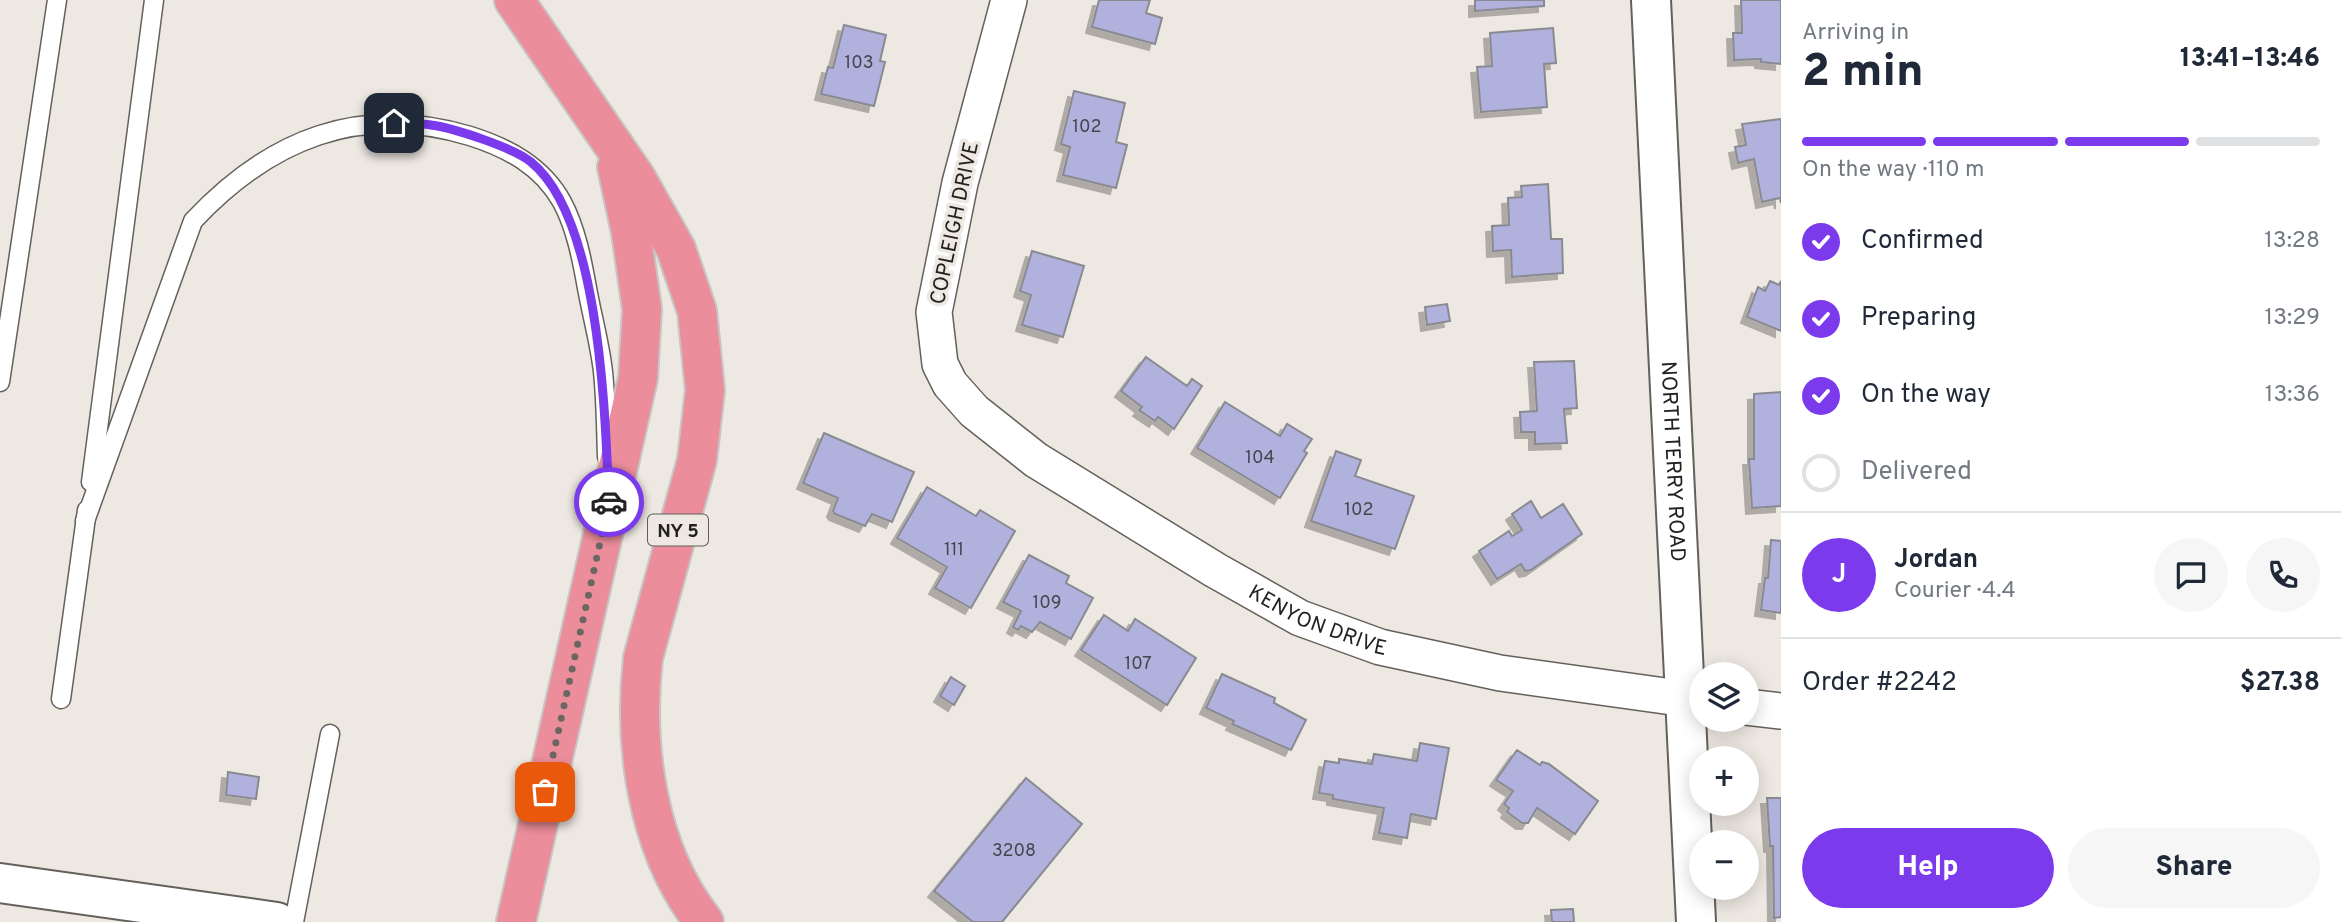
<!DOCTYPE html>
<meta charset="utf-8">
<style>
body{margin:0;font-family:Overpass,sans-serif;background:#f6f6f7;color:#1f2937;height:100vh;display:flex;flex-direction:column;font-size:26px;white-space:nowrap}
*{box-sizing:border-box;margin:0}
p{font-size:23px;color:#747a83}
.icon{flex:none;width:38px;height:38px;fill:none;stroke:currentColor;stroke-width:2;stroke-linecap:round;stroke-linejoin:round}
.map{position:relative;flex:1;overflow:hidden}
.panel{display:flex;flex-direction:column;background:#fff;width:560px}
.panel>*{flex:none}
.fabs{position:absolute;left:1689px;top:662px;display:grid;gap:14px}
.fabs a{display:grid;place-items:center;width:70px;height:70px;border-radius:50%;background:#fff;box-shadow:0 4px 18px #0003;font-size:35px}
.pin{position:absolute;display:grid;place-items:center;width:60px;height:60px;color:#fff;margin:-30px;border-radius:14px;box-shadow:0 4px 10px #0006}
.courier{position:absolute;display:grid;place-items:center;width:70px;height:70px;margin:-35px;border:5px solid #7c3aed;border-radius:50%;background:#fff;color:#222;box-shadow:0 2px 9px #0007}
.headline em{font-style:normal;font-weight:800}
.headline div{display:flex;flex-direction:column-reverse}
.headline{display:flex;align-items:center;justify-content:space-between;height:119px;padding:0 21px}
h1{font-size:46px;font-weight:800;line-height:52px}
.bar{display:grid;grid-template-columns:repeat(4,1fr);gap:10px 7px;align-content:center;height:84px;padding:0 21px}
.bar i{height:9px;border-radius:5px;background:#e0e1e3}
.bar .current{background:#7c3aed}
.bar p{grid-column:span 4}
.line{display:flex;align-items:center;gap:18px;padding:0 21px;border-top:2px solid #e0e1e3}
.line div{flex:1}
.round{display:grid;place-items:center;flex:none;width:74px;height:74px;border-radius:37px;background:#f6f6f7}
ol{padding:0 21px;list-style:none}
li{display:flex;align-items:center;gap:21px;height:77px}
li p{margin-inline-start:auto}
li .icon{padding:7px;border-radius:50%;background:#7c3aed;color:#fff;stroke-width:4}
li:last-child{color:#747a83}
li i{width:38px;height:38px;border:4px solid #e0e1e3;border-radius:50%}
.action{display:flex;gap:14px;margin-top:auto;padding:14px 21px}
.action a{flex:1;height:80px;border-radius:42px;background:#7c3aed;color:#fff;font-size:28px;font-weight:800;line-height:80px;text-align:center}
.action a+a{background:#f6f6f7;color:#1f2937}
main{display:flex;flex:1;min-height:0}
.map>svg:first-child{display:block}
</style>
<main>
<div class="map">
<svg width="1781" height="922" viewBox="0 0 1781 922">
<defs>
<filter id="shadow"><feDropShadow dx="-6" dy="6" stdDeviation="0" flood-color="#0004"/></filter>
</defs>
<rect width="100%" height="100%" fill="#eee8e2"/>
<g fill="#b0b1dc" stroke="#898a91" stroke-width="2" filter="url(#shadow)">
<path d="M1099 0H1150L1146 13 1162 18 1155 44 1092 27Z"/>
<path d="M1475 0H1544V6L1475 11Z"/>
<path d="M1741 0H1781V64L1761 62V59L1734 60 1733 33H1742Z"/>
<path d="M844 25 886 35 880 61 885 62 874 106 821 94 828 67 833 68Z"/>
<path d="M1553 28 1556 63 1544 64 1547 107 1481 112 1477 67 1492 66 1490 33Z"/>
<path d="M1074 91 1125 103 1116 142 1127 145 1116 188 1063 175 1070 147 1061 144Z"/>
<path d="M1781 119V203L1780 198 1762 202 1754 159 1738 163 1735 147 1746 145 1742 124Z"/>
<path d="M1548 184 1551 239H1562L1563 273 1512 277 1511 250 1493 251 1492 226 1509 225 1508 198 1522 197 1521 186Z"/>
<path d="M1032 251 1084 266 1063 337 1022 325 1031 295 1020 291Z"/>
<path d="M1770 281 1779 285 1781 281V331L1747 317 1758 287 1765 291Z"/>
<path d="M1447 304 1450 321 1427 325 1425 307Z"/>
<path d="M1146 357 1187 386 1192 379 1202 386 1174 429 1158 417 1155 421 1139 410 1142 407 1121 391Z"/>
<path d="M1574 361 1577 408 1564 409 1567 443 1535 444V432H1521L1520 412 1537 411 1534 362Z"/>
<path d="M1781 392V506L1752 508 1749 459H1754V394Z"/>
<path d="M1225 402 1280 436 1287 424 1312 439 1304 451 1307 453 1280 498 1197 448Z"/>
<path d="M824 433 914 472 892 522 872 514 865 526 835 514 833 511 838 498 803 483Z"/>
<path d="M1336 451 1361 460 1355 476 1414 496 1395 549 1311 521Z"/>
<path d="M927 487 976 516 980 510 1015 531 971 608 935 588 947 567 897 538Z"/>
<path d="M1531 501 1541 518 1563 504 1582 534 1531 570 1525 571 1521 564 1497 579 1479 551 1509 531 1512 536 1522 530 1512 514Z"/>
<path d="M1771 540 1781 541V613L1761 610 1765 578H1768Z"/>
<path d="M1029 555 1069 576 1066 583 1093 598 1071 639 1040 622 1032 632 1021 626 1018 630 1013 627 1021 611 1003 602Z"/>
<path d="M1104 615 1128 631 1135 619 1196 658 1167 705 1081 650Z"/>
<path d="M1222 674 1275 698 1274 703 1306 720 1291 750 1232 724 1234 721 1206 708Z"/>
<path d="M951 677 965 686 954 705 940 696Z"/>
<path d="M1420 743 1449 748 1436 819 1411 814 1407 838 1379 833 1384 808 1333 799V795L1319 793 1325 761 1339 763V759L1372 764 1374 754 1417 761Z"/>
<path d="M1517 750 1540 765 1542 762 1549 764 1598 801 1575 834 1537 808 1528 823H1522L1507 812 1509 808 1504 804 1513 791 1496 780Z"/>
<path d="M228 772 259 777 256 799 226 795Z"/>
<path d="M1026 778 1082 824 1002 922H973L934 891Z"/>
<path d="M1767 798H1781V917L1774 918 1773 846H1770Z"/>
<path d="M1573 909 1574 922H1552L1551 910Z"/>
</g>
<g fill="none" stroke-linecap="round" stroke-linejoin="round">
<g stroke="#64605a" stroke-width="21">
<g id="lane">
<path d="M0 382 57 0"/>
<path d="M91 482 154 0"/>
<path d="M85 521 193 221C270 139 359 103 470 136 508 148 542 166 562 202 576 228 582 260 587 288 592 316 600 344 603 372 606 400 606 429 607 457"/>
<path d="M61 699 87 510"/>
<path d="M294 922 330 734"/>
</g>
</g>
<g stroke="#64605a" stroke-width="38">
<g id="street">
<path id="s1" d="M1009 0 960 183 934 312 940 364 950 384 974 411 1036 460 1215 570 1300 618 1380 647 1500 673 1701 701"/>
<path d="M1746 707 1781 711"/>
</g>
</g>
<g stroke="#64605a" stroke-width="42">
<g id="secondary">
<path id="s2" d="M1651 0 1696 922"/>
<path d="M0 883 277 922"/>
</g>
</g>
<g stroke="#c6c5c4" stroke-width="42">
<g id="highway">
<path d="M514 0 636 178 676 249 697 311 705 390 697 460 643 658C633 746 647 850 704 922"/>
<path d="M516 922 638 378 642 309 631 232 617 167"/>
</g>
</g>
<use href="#lane" stroke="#fff" stroke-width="18"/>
<use href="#street" stroke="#fff" stroke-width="35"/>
<use href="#secondary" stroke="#fff" stroke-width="38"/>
<use href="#highway" stroke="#eb8d9a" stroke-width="38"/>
</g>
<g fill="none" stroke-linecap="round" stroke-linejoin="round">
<path stroke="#6a6763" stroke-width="7" stroke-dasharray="0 12.6" d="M545 792 609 502"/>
<path stroke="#7c3aed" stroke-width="9" d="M394 123C406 124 419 123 431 125 454 128 514 148 531 162 601 219 605 417 609 502"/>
</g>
<g text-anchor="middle" stroke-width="7" stroke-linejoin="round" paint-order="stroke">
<g font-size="18" fill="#46454e">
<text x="859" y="68">103</text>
<text x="1087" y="132">102</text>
<text x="1260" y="463">104</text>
<text x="1359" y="515">102</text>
<text x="954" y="555">111</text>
<text x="1047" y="608">109</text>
<text x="1138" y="669">107</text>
<text x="1014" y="856">3208</text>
</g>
<rect fill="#eee8e2" stroke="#605d59" stroke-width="2" x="648" y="514.5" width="60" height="31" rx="5"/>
<g font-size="19" font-weight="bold" fill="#23211e">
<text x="678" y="537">NY 5</text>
</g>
<g font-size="21" fill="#23211e" stroke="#eee8e2">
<text transform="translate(954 223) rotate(-78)" y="7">COPLEIGH DRIVE</text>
<text dy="7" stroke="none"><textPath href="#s2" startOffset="462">NORTH TERRY ROAD</textPath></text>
<text dy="7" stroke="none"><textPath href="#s1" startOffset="836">KENYON DRIVE</textPath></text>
</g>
</g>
</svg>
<div class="fabs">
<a><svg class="icon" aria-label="layers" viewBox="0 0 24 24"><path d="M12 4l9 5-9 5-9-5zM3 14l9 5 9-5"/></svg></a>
<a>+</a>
<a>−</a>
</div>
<div class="pin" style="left:545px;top:792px;background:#ea580c"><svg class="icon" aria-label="bag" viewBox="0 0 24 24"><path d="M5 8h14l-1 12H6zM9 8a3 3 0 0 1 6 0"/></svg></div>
<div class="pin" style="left:394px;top:123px;background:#1f2937"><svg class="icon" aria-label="home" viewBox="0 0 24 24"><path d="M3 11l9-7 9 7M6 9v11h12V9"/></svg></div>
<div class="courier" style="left:609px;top:502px"><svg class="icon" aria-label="car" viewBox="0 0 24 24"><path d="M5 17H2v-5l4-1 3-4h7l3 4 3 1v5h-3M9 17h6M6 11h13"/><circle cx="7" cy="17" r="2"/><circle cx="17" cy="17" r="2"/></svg></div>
</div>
<section class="panel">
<div class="headline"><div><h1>2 min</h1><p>Arriving in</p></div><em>13:41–13:46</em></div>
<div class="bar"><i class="current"></i><i class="current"></i><i class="current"></i><i></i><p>On the way · 110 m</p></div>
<ol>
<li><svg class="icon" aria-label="check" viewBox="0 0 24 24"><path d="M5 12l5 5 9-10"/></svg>Confirmed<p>13:28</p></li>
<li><svg class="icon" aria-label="check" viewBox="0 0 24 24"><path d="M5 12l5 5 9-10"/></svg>Preparing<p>13:29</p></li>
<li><svg class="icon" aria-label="check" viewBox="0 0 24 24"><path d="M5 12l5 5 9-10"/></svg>On the way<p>13:36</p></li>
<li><i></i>Delivered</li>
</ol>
<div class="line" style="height:126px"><b class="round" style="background:#7c3aed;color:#fff">J</b><div><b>Jordan</b><p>Courier · 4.4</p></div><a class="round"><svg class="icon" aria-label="chat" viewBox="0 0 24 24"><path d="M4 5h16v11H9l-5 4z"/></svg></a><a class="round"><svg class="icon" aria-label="phone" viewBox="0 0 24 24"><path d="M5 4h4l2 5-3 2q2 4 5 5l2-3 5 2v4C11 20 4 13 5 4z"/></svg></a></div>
<div class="line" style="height:91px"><div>Order #2242</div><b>$27.38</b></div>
<div class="action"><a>Help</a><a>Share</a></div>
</section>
</main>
